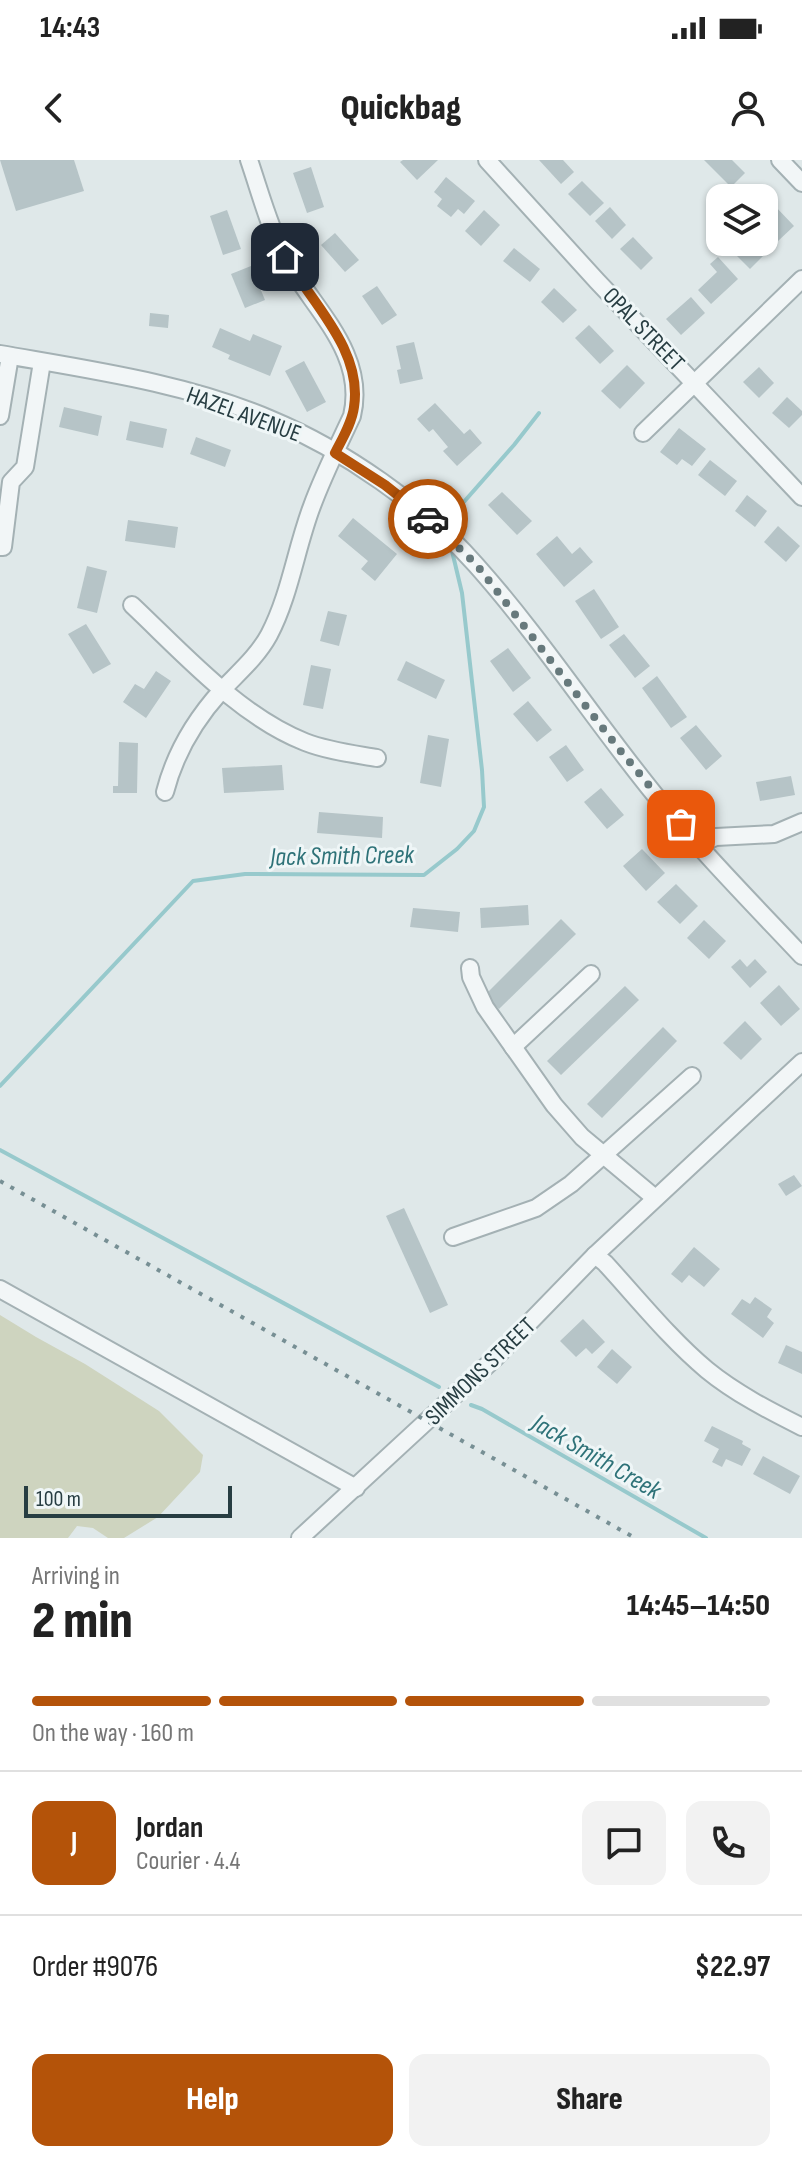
<!DOCTYPE html>
<meta charset="utf-8">
<style>
body{margin:0;font-family:"Sofia Sans Condensed",sans-serif;background:#f2f2f2;color:#222;height:100vh;display:flex;flex-direction:column;font-size:30px;white-space:nowrap}
*{box-sizing:border-box;margin:0}
p{font-size:26px;color:#767676}
.icon{flex:none;width:44px;height:44px;fill:none;stroke:currentColor;stroke-width:2;stroke-linecap:round;stroke-linejoin:round}
.map{position:relative;height:1378px;overflow:hidden}
.side{display:flex;flex-direction:column;background:#fff;flex:1}
.side>*{flex:none}
.fabs{position:absolute;left:706px;top:24px;display:grid;gap:16px}
.fabs a{display:grid;place-items:center;width:72px;height:72px;border-radius:16px;background:#fff;box-shadow:0 2px 6px #0004;font-size:40px}
.scale{position:absolute;left:24px;bottom:20px;width:208px;box-sizing:border-box;padding-left:8px;border:4px solid #273d42;border-top:0;font-size:22px;line-height:28px;white-space:nowrap;color:#273d42;-webkit-text-stroke:6px #eff6f7;paint-order:stroke}
.pin{position:absolute;display:grid;place-items:center;width:68px;height:68px;color:#fff;margin:-34px;border-radius:16px;box-shadow:0 4px 12px #0006}
.courier{position:absolute;display:grid;place-items:center;width:80px;height:80px;margin:-40px;border:6px solid #b45309;border-radius:50%;background:#fff;color:#222;box-shadow:0 2px 10px #0007}
.summary em{font-style:normal;font-weight:800}
.summary div{display:flex;flex-direction:column-reverse}
.summary{display:flex;align-items:center;justify-content:space-between;height:136px;padding:0 32px}
h1{font-size:52px;font-weight:800;line-height:60px}
.bar{display:grid;grid-template-columns:repeat(4,1fr);gap:12px 8px;align-content:center;height:96px;padding:0 32px}
.bar i{height:10px;border-radius:6px;background:#e0e0e0}
.bar .active{background:#b45309}
.bar p{grid-column:span 4}
.line{display:flex;align-items:center;gap:20px;padding:0 32px;border-top:2px solid #e0e0e0}
.line div{flex:1}
.round{display:grid;place-items:center;flex:none;width:84px;height:84px;border-radius:16px;background:#f2f2f2}
.button{display:flex;gap:16px;margin-top:auto;padding:16px 32px}
.button a{flex:1;height:92px;border-radius:16px;background:#b45309;color:#fff;font-size:32px;font-weight:800;line-height:92px;text-align:center}
.button a+a{background:#f2f2f2;color:#222}
.status{display:flex;justify-content:space-between;align-items:center;height:56px;padding:0 40px;background:#fff;direction:ltr}
.status svg{height:22px;fill:currentColor}
header{display:flex;justify-content:space-between;align-items:center;height:104px;padding:0 32px;background:#fff;font-size:36px;font-weight:800}
.map>svg:first-child{display:block}
</style>
<div class="status"><b>14:43</b><svg viewBox="0 0 49 12"><path d="M0 12V9h3v3zM5 12V6h3v6zM10 12V3h3v9zM15 12V0h3v12zM26 1h20v11H26zM47 4h2v5h-2z"/></svg></div>
<header><svg class="icon" aria-label="back" viewBox="0 0 24 24"><path d="M15 5l-7 7 7 7"/></svg>Quickbag<svg class="icon" aria-label="person" viewBox="0 0 24 24"><circle cx="12" cy="8" r="4"/><path d="M4 21q1-7 8-7t8 7"/></svg></header>
<div class="map">
<svg width="802" height="1378" viewBox="0 0 802 1378">
<rect width="100%" height="100%" fill="#dfe8e9"/>
<path fill="#ced4bf" d="M0 1155 36 1177 85 1204 159 1251 203 1295 200 1312 158 1357 124 1378H108L93 1368 77 1366 68 1378H0Z"/>
<g fill="none" stroke-linecap="round" stroke-linejoin="round">
<g stroke="#97c9cc" stroke-width="4">
<path d="M453 360 455 352 514 285 539 253"/>
<path d="M0 926 193 721 245 714 424 715 457 689 474 671 484 647 482 610 462 433 452 391"/>
<path d="M0 990 439 1227"/>
<path d="M471 1245 482 1249 706 1378"/>
</g>
</g>
<g fill="#b6c4c7">
<path d="M0 0H74L84 31 16 51Z"/>
<path d="M403 0H438L417 20 400 2Z"/>
<path d="M539 0H563L574 12 561 24Z"/>
<path d="M704 0H732L745 13 731 27Z"/>
<path d="M311 7 324 47 307 53 293 13Z"/>
<path d="M446 17 475 41 464 54 458 49 451 57 437 46 442 39 434 32Z"/>
<path d="M582 21 604 43 590 56 568 34Z"/>
<path d="M774 45 794 66 778 81 764 67 769 61 764 56Z"/>
<path d="M610 47 626 65 612 79 595 61Z"/>
<path d="M227 50 241 89 223 95 210 56Z"/>
<path d="M484 50 500 65 481 86 465 71Z"/>
<path d="M335 73 359 100 345 112 321 85Z"/>
<path d="M633 77 653 98 641 110 620 89Z"/>
<path d="M747 82H765L771 88 750 109 735 94Z"/>
<path d="M514 88 540 109 530 122 503 101Z"/>
<path d="M718 97 738 119 711 144 698 130 717 112 710 104Z"/>
<path d="M251 106 265 140 245 148 231 114Z"/>
<path d="M377 126 397 155 382 165 362 136Z"/>
<path d="M554 128 577 150 563 163 541 142Z"/>
<path d="M691 137 705 153 681 175 666 159Z"/>
<path d="M150 153 169 155 168 168 149 166Z"/>
<path d="M589 165 614 191 600 204 575 178Z"/>
<path d="M220 168 250 181 253 174 282 186 270 216 228 199 230 195 212 187Z"/>
<path d="M414 182 423 219 400 224 397 210 401 209 396 186Z"/>
<path d="M304 201 326 242 307 252 285 211Z"/>
<path d="M627 205 645 223 620 249 601 231Z"/>
<path d="M759 207 774 223 759 238 743 222Z"/>
<path d="M787 237 802 251V255L789 268 772 253Z"/>
<path d="M435 243 464 274 470 269 482 283 457 306 443 291 448 287 433 269 429 272 417 259Z"/>
<path d="M64 247 102 256 98 276 59 267Z"/>
<path d="M130 261 167 269 163 288 126 280Z"/>
<path d="M679 268 706 289 692 306 682 299 677 305 660 292Z"/>
<path d="M196 277 231 290 225 307 190 294Z"/>
<path d="M710 300 737 321 725 336 698 315Z"/>
<path d="M502 332 532 361 517 375 488 345Z"/>
<path d="M747 335 767 351 755 367 735 351Z"/>
<path d="M353 358 397 394 375 421 361 409 368 401 338 376Z"/>
<path d="M128 360 178 367 175 388 125 381Z"/>
<path d="M778 366 800 386 786 402 764 382Z"/>
<path d="M557 376 572 394 580 387 593 402 564 427 536 394Z"/>
<path d="M87 406 107 411 97 453 77 448Z"/>
<path d="M594 429 619 467 601 479 575 441Z"/>
<path d="M328 451 347 455 339 486 320 481Z"/>
<path d="M86 464 111 504 93 514 68 474Z"/>
<path d="M624 474 650 506 635 518 609 485Z"/>
<path d="M508 488 531 518 513 532 490 501Z"/>
<path d="M406 501 445 520 436 539 397 520Z"/>
<path d="M311 505 331 509 323 549 303 545Z"/>
<path d="M156 511 171 521 146 558 123 542 135 524 144 529Z"/>
<path d="M657 516 687 557 671 568 642 528Z"/>
<path d="M528 541 552 570 537 582 513 554Z"/>
<path d="M696 565 722 596 706 610 680 578Z"/>
<path d="M428 575 449 579 441 627 420 623Z"/>
<path d="M119 582 138 583 137 633H113V626H118Z"/>
<path d="M566 585 584 610 567 622 549 597Z"/>
<path d="M282 605 284 630 224 633 222 608Z"/>
<path d="M791 616 795 635 760 641 756 622Z"/>
<path d="M601 628 624 655 607 669 584 642Z"/>
<path d="M319 652 383 657 382 678 317 673Z"/>
<path d="M642 689 665 713 646 731 623 706Z"/>
<path d="M676 724 698 746 680 764 657 742Z"/>
<path d="M528 745 529 765 481 768 480 748Z"/>
<path d="M413 748 460 752 458 772 410 767Z"/>
<path d="M561 759 576 774 499 849 485 835Z"/>
<path d="M704 760 726 781 709 799 687 778Z"/>
<path d="M740 799 747 807 755 799 767 812 750 828 731 807Z"/>
<path d="M779 825 800 849 781 866 760 843Z"/>
<path d="M625 826 639 840 561 915 547 901Z"/>
<path d="M745 861 762 879 741 900 723 883Z"/>
<path d="M663 867 677 881 602 958 587 944Z"/>
<path d="M794 1015 802 1026 786 1036 778 1024Z"/>
<path d="M404 1048 448 1145 430 1153 386 1056Z"/>
<path d="M694 1087 720 1109 704 1127 689 1115 682 1123 671 1114Z"/>
<path d="M755 1137 772 1149 767 1157 774 1163 763 1178 731 1154 742 1139 750 1144Z"/>
<path d="M583 1159 605 1182 592 1194 586 1188 576 1197 560 1181Z"/>
<path d="M786 1185 802 1192V1214L778 1203Z"/>
<path d="M612 1189 632 1207 617 1224 597 1207Z"/>
<path d="M712 1266 743 1281 742 1284 751 1289 742 1306 726 1299 722 1307 712 1302 719 1289 704 1281Z"/>
<path d="M763 1296 800 1316 790 1334 753 1314Z"/>
</g>
<g fill="none" stroke-linecap="round" stroke-linejoin="round">
<g stroke="#a4b1b4" stroke-width="20">
<g id="minor">
<path d="M487 0 597 121 802 337"/>
<path d="M780 0 802 23"/>
<path d="M0 194C91 210 185 223 270 259 344 290 423 345 476 405 541 478 594 560 655 635 701 691 752 743 802 796"/>
<path d="M0 256 10 196"/>
<path d="M643 273 802 119"/>
<path d="M0 387H3L11 322 25 307 42 202"/>
<path d="M132 445C183 493 239 556 305 582 328 591 354 594 377 598"/>
<path d="M165 632C175 593 194 561 221 531 238 513 257 497 269 475 290 435 296 388 312 346 323 316 338 286 352 256 367 193 313 149 285 98 269 67 260 32 249 0"/>
<path d="M698 684 716 677 774 674 802 662"/>
<path d="M470 808 471 817 485 847 554 945 582 977 655 1038"/>
<path d="M513 887 591 814"/>
<path d="M453 1077 536 1048 571 1024 692 916"/>
<path d="M595 1095 605 1103C638 1139 670 1179 707 1210 735 1233 770 1251 802 1267"/>
<path d="M0 1129 356 1328"/>
<path d="M300 1378 494 1199 595 1095 802 902"/>
</g>
</g>
<use href="#minor" stroke="#f2f6f7" stroke-width="16"/>
<path stroke="#778f94" stroke-width="4" stroke-dasharray="4 8" stroke-linecap="butt" d="M0 1021 635 1378"/>
</g>
<g fill="none" stroke-linecap="round" stroke-linejoin="round">
<path stroke="#67797c" stroke-width="8" stroke-dasharray="0 14.4" d="M428 359 476 404 619 589 681 664"/>
<path stroke="#b45309" stroke-width="10" d="M285 97C311 142 363 190 354 247 352 263 342 279 335 293L385 325 428 359"/>
</g>
<g text-anchor="middle" stroke-width="6" stroke-linejoin="round" paint-order="stroke">
<g font-size="24" fill="#273d42" stroke="#eff6f7">
<text transform="translate(644 169) rotate(46)" y="8">OPAL STREET</text>
<text transform="translate(244 254) rotate(20)" y="8">HAZEL AVENUE</text>
<text transform="translate(480 1211) rotate(-44)" y="8">SIMMONS STREET</text>
</g>
<g font-size="26" font-style="italic" fill="#2e7278" stroke="#eff6f7">
<text transform="translate(342 695) rotate(-1)" y="9">Jack Smith Creek</text>
<text transform="translate(597 1296) rotate(30)" y="9">Jack Smith Creek</text>
</g>
</g>
</svg>
<div class="fabs">
<a><svg class="icon" aria-label="layers" viewBox="0 0 24 24"><path d="M12 4l9 5-9 5-9-5zM3 14l9 5 9-5"/></svg></a>
</div>
<div class="scale">100 m</div>
<div class="pin" style="left:681px;top:664px;background:#ea580c"><svg class="icon" aria-label="bag" viewBox="0 0 24 24"><path d="M5 8h14l-1 12H6zM9 8a3 3 0 0 1 6 0"/></svg></div>
<div class="pin" style="left:285px;top:97px;background:#1f2937"><svg class="icon" aria-label="home" viewBox="0 0 24 24"><path d="M3 11l9-7 9 7M6 9v11h12V9"/></svg></div>
<div class="courier" style="left:428px;top:359px"><svg class="icon" aria-label="car" viewBox="0 0 24 24"><path d="M5 17H2v-5l4-1 3-4h7l3 4 3 1v5h-3M9 17h6M6 11h13"/><circle cx="7" cy="17" r="2"/><circle cx="17" cy="17" r="2"/></svg></div>
</div>
<section class="side">
<div class="summary"><div><h1>2 min</h1><p>Arriving in</p></div><em>14:45–14:50</em></div>
<div class="bar"><i class="active"></i><i class="active"></i><i class="active"></i><i></i><p>On the way · 160 m</p></div>
<div class="line" style="height:144px"><b class="round" style="background:#b45309;color:#fff">J</b><div><b>Jordan</b><p>Courier · 4.4</p></div><a class="round"><svg class="icon" aria-label="chat" viewBox="0 0 24 24"><path d="M4 5h16v11H9l-5 4z"/></svg></a><a class="round"><svg class="icon" aria-label="phone" viewBox="0 0 24 24"><path d="M5 4h4l2 5-3 2q2 4 5 5l2-3 5 2v4C11 20 4 13 5 4z"/></svg></a></div>
<div class="line" style="height:104px"><div>Order #9076</div><b>$22.97</b></div>
<div class="button"><a>Help</a><a>Share</a></div>
</section>
